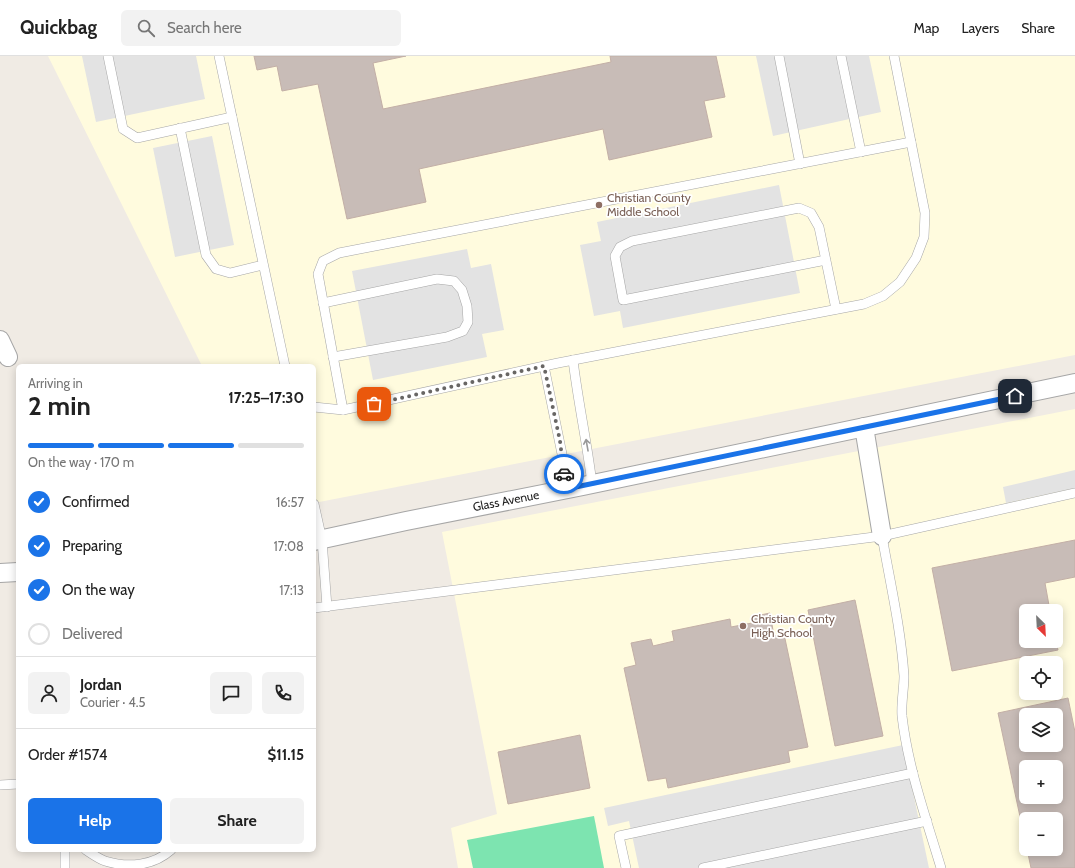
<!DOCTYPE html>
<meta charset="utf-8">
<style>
body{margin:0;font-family:Cabin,sans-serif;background:#f2f2f2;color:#222;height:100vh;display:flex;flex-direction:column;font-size:15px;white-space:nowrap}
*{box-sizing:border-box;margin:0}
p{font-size:13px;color:#767676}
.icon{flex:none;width:22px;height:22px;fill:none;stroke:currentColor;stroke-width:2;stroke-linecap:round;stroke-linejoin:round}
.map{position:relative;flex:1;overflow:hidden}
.side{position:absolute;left:16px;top:308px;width:300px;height:488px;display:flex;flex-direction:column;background:#fff;border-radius:6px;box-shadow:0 2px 10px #0003}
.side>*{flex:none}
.needle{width:26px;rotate:156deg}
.buttons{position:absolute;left:1019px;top:548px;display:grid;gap:8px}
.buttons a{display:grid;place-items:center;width:44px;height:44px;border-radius:6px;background:#fff;box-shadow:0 2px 10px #0003;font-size:20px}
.pin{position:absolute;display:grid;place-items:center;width:34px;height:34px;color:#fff;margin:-17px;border-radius:8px;box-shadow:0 2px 6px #0006}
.courier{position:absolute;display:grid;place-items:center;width:40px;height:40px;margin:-20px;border:3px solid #1a73e8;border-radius:50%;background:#fff;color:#222;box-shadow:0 1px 5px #0007}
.overview em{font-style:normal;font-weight:800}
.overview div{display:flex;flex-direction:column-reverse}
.overview{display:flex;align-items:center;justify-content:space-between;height:68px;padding:0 12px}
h1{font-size:26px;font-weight:800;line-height:30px}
.bar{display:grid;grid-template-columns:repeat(4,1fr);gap:6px 4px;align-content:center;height:48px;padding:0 12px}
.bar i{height:5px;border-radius:3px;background:#e0e0e0}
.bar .selected{background:#1a73e8}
.bar p{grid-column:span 4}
.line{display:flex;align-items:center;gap:10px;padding:0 12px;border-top:1px solid #e0e0e0}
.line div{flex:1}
.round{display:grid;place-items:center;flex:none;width:42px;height:42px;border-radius:6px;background:#f2f2f2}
ol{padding:0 12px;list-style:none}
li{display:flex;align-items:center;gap:12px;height:44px}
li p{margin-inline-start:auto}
li .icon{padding:4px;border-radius:50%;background:#1a73e8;color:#fff;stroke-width:4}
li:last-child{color:#767676}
li i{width:22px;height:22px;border:2px solid #e0e0e0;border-radius:50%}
.action{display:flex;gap:8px;margin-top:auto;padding:8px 12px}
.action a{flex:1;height:46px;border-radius:6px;background:#1a73e8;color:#fff;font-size:16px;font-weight:800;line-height:46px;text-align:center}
.action a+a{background:#f2f2f2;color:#222}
header{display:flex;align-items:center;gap:24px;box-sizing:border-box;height:56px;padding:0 20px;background:#fff;border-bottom:1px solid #e0e0e0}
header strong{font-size:19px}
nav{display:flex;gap:22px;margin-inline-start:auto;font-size:14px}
.search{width:280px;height:36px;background:#f2f2f2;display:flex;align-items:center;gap:10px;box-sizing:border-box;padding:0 14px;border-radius:6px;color:#767676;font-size:15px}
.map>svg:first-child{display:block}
</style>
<header>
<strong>Quickbag</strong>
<div class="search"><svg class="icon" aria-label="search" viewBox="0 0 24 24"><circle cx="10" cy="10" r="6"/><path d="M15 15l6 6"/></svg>Search here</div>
<nav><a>Map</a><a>Layers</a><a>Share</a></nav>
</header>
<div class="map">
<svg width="1075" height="812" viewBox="0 0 1075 812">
<rect width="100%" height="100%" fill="#f0ebe4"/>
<g fill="#fffbde" fill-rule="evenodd">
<path d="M48 0H1075V299L314 447V310H202Z"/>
<path d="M1075 353V812H458L451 772 497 758 442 476ZM1026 555H1056V585H1026ZM1026 607H1056V637H1026ZM1026 659H1056V689H1026ZM1026 711H1056V741H1026ZM1026 763H1056V793H1026Z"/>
</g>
<path fill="#7de4b0" d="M594 760 604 812H473L467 784Z"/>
<g fill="#e3e3e3">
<path d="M82 0H196L205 43 96 66Z"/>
<path d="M756 0H869L881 56 773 80Z"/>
<path d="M212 80 234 189 175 201 153 92Z"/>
<path d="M779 129 800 237 623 272 620 255 594 260 580 189 601 185 597 166Z"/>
<path d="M467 193 471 212 491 208 504 274 482 278 487 301 373 324 352 215Z"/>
<path d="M1075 414V432L1006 447 1003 431Z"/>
<path d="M903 689 929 812H639L629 765 608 770 604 752Z"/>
</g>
<g fill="#c8bcb7" stroke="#c3afa6" fill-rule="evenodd">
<path d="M254 0H406L373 7 383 53 611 6 610 0H716L725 41 704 45 712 81 609 104 603 73 419 113 426 146 347 163 318 28 282 35 277 10 257 14Z"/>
<path d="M1075 484V521L1045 527 1050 555H1026V585H1056L1058 594 952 615 932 512Z"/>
<path d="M855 544 883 680 835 690 808 554Z"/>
<path d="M770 557 774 580 784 578 808 691 788 695 790 706 668 732 666 722 648 725 624 612 636 609 631 587 651 583 653 590 674 585 672 575 730 563 731 571 752 567 751 561Z"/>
<path d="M1068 642 1075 676V812H1031L1027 793H1056V763H1026V789L998 657ZM1026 659H1056V689H1026ZM1026 711H1056V741H1026Z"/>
<path d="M580 679 590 732 508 748 498 696Z"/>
</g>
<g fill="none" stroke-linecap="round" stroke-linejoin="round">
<g stroke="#a6a6a6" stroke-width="10">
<g id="service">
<path d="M108 0 123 73 137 82 232 61"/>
<path d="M219 0 285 310"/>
<path d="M779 0 800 108"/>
<path d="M841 0 861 96"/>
<path d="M180 72 206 199 216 213 230 217 263 209"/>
<path d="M826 204 623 244 615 200 620 191 632 185 799 152 811 157 819 171 836 253"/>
<path d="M323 247 437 223 454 225 462 234 467 250 468 266 463 275 447 281 333 301"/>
<path d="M573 304C578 346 587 386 592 428"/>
<path d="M544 310 562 398 567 433"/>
<path d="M314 351 343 354 558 307 864 248 883 240 900 226 916 202 924 181 925 157 894 0"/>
<path d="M343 354 318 218 323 205 339 197 911 86"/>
<path d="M314 448 322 484 327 551"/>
<path d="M882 480C890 526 901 573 904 620 904 633 901 647 902 660 908 712 926 762 941 812"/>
<path d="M314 552 882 480 1075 437"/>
<path d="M0 729 18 728"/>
<path d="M86 794C92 798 99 803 105 805 128 812 153 810 171 794"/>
<path d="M65 812V794"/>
<path d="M626 812 619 780 913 717"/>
<path d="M703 812 927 765"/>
</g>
</g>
<g stroke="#a6a6a6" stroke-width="20">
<g id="minor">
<path d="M0 284 8 301"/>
<path d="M864 371 882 480"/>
<path d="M314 485 406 465 583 430 1075 327"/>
<path d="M0 517 18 516"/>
</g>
</g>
<use href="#service" stroke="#fff" stroke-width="9"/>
<use href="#minor" stroke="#fff" stroke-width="18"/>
</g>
<defs><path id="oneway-shaft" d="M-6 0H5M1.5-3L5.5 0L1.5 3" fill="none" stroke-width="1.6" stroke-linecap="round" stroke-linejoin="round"/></defs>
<use stroke="#9a9a9a" href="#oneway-shaft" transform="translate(587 389) rotate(-100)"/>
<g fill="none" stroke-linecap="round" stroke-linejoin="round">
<path stroke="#686664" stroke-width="4" stroke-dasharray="0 7.2" d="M374 348 544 310 560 385 564 418"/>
<path stroke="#1a73e8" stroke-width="5" d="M564 418 566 433 1015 340"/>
</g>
<g fill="#8d6e63" stroke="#fff" stroke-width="1.5">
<circle cx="599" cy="149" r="4"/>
<circle cx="743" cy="570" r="4"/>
</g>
<g text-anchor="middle" stroke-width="3.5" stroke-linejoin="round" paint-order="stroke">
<g font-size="12" fill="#785e54" stroke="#fff" text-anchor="start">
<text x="607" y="146">Christian County<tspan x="607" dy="14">Middle School</tspan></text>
<text x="751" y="567">Christian County<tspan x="751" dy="14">High School</tspan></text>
</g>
<g font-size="12" fill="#1f1f1f" stroke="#fff">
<text transform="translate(506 445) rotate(-11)" y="4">Glass Avenue</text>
</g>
</g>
</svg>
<div class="buttons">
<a><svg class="needle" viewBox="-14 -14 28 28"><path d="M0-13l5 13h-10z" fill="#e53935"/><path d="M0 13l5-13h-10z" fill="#767676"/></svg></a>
<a><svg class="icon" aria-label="locate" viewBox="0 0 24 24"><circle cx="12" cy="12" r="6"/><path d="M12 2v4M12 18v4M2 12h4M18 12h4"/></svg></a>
<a><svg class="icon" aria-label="layers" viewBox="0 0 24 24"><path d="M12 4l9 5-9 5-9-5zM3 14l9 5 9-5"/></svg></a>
<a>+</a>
<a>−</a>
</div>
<div class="pin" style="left:374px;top:348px;background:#ea580c"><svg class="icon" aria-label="bag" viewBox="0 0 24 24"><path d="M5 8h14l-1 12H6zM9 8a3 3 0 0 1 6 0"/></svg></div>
<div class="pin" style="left:1015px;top:340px;background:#1f2937"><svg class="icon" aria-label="home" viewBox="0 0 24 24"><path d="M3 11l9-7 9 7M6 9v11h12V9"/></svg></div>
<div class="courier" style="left:564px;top:418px"><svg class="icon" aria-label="car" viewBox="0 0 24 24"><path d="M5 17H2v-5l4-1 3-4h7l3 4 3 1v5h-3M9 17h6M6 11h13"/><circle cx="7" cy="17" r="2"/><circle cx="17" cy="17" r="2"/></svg></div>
<section class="side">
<div class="overview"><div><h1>2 min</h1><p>Arriving in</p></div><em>17:25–17:30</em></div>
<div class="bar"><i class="selected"></i><i class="selected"></i><i class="selected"></i><i></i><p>On the way · 170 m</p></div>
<ol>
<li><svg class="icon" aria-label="check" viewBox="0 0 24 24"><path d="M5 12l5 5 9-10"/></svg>Confirmed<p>16:57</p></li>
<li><svg class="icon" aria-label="check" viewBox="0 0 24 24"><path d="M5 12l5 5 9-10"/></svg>Preparing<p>17:08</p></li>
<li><svg class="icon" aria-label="check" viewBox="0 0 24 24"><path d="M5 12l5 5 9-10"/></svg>On the way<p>17:13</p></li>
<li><i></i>Delivered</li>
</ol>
<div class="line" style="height:72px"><a class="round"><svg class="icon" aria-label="person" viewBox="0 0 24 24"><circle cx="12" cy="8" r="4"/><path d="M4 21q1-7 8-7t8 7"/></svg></a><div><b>Jordan</b><p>Courier · 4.5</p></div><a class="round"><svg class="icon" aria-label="chat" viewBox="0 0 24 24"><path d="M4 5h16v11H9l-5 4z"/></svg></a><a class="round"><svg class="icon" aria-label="phone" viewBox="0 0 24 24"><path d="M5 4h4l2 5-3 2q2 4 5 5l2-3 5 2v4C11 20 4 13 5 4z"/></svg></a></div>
<div class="line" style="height:52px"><div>Order #1574</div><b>$11.15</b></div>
<div class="action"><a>Help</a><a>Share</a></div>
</section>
</div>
